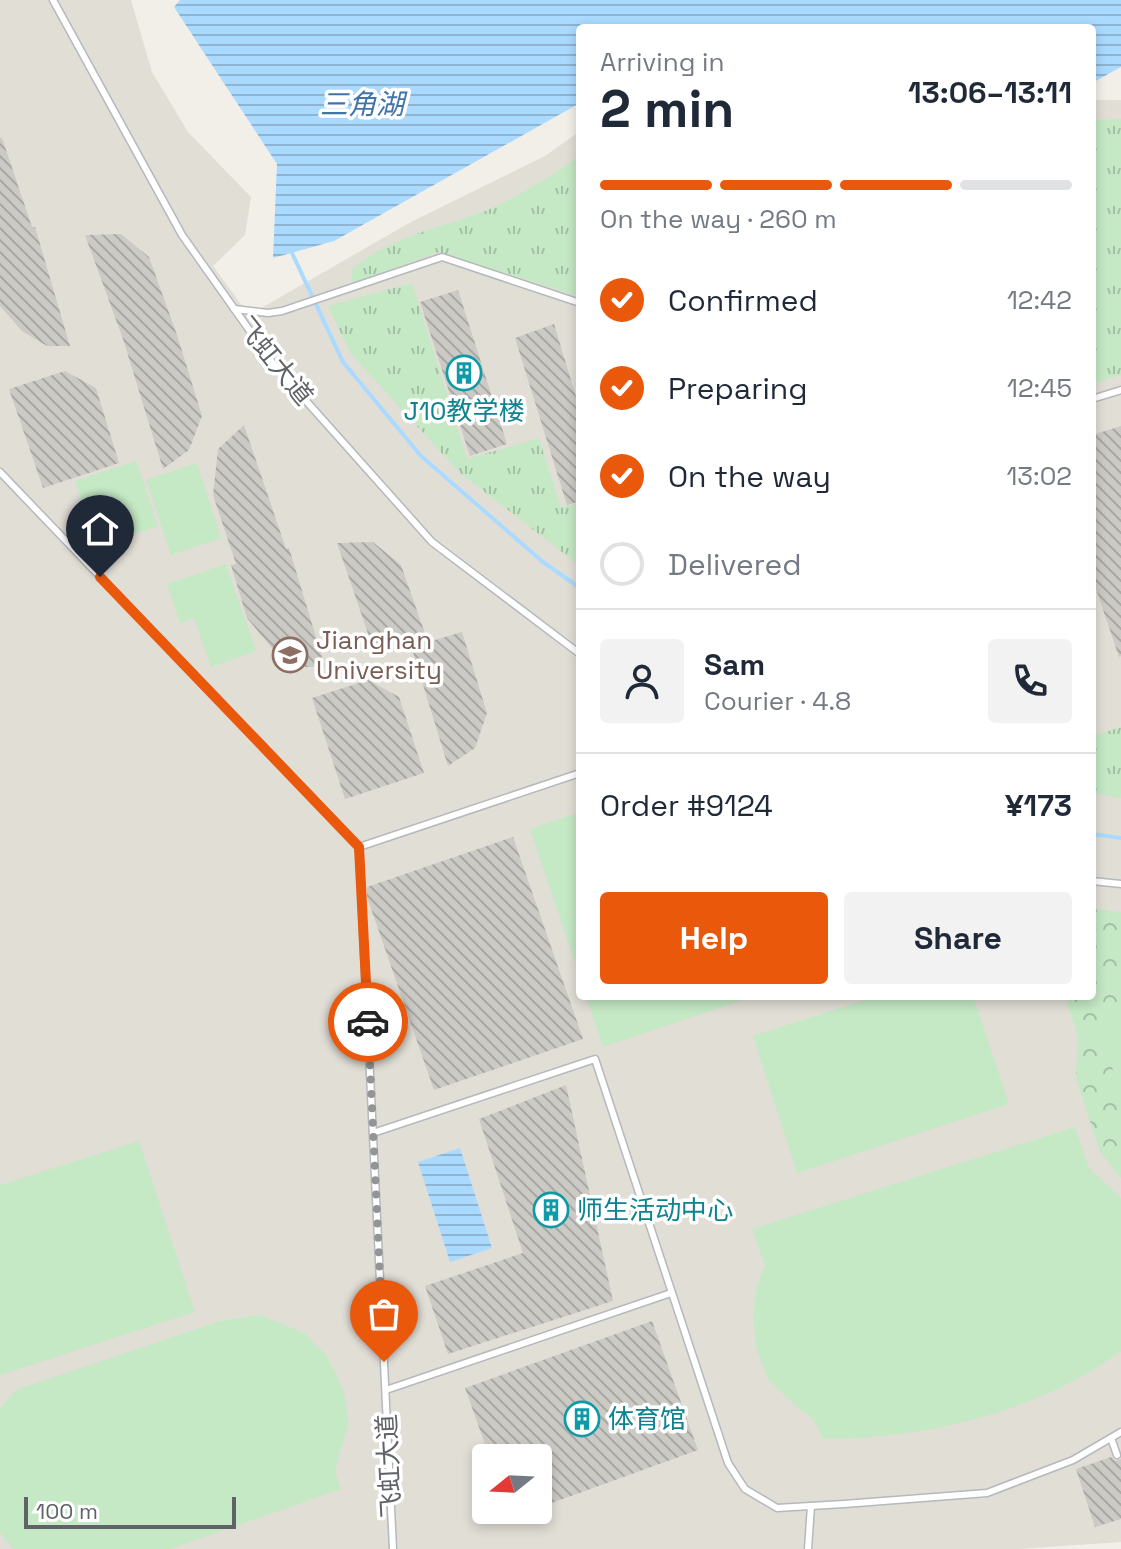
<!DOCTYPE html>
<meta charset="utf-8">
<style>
body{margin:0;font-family:"Space Grotesk","Noto Sans SC",sans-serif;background:#f2f2f3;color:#1f2937;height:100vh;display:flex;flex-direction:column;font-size:30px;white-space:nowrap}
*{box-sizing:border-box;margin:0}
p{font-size:26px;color:#747a83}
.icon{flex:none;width:44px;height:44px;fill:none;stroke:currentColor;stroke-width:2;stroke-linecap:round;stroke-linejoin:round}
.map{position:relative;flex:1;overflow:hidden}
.details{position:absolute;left:576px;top:24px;width:520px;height:976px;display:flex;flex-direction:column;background:#fff;border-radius:8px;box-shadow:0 4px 12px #0003}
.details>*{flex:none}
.needle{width:52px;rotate:252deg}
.controls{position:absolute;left:472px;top:1444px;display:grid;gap:16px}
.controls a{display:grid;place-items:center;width:80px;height:80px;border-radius:8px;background:#fff;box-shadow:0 4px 12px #0003;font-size:40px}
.scale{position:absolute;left:24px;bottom:20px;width:212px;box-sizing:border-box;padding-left:8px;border:4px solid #5f6368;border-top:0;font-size:22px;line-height:28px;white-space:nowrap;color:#5f6368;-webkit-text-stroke:6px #fff;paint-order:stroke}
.pin{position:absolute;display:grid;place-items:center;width:68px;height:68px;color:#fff;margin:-82px -34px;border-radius:50% 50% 50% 0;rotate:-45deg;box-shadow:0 0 8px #0007}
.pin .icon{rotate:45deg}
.courier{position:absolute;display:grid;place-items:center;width:80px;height:80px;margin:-40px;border:6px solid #ea580c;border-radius:50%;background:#fff;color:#222;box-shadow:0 2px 10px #0007}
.head em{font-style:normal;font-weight:700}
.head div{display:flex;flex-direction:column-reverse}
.head{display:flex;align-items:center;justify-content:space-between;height:136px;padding:0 24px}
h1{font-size:52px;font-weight:700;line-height:60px}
.bar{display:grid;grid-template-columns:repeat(4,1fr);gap:12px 8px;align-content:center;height:96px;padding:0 24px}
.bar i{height:10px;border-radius:6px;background:#e0e1e3}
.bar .current{background:#ea580c}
.bar p{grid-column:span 4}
.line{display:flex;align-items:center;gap:20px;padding:0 24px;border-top:2px solid #e0e1e3}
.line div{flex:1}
.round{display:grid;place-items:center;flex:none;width:84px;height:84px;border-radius:8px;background:#f2f2f3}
ol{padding:0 24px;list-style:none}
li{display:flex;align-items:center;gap:24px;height:88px}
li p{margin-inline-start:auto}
li .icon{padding:8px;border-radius:50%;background:#ea580c;color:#fff;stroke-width:4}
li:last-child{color:#747a83}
li i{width:44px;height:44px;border:4px solid #e0e1e3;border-radius:50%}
.cta{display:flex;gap:16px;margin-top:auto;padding:16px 24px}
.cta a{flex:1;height:92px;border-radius:8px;background:#ea580c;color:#fff;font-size:32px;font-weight:700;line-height:92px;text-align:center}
.cta a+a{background:#f2f2f3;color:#1f2937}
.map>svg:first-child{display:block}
</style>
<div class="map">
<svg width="1121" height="1549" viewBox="0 0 1121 1549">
<defs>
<pattern id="forest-crowns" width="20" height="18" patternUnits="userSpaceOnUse" patternTransform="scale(2)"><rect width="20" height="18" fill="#c5e8c5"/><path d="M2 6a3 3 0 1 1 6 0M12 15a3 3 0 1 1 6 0" fill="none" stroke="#a3c0a4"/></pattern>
<pattern id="park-tufts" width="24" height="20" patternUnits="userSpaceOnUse" patternTransform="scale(2)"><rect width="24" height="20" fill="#c5e8c5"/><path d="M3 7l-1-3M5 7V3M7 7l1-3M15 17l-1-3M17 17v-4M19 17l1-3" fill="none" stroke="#a3c0a4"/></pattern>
<pattern id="water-rules" width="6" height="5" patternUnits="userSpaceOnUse" patternTransform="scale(2)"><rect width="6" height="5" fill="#aadaff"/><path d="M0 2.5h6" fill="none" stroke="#8eb4d2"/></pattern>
<pattern id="building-back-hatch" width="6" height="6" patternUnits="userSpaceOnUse" patternTransform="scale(2)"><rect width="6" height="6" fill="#cccac5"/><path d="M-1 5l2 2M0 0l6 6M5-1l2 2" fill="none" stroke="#a9a8a4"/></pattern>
</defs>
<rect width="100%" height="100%" fill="#f1efe8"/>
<path fill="#e1ded6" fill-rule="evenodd" d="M0 0H131L152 72 188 132 251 197 245 235 213 266 249 315 411 222 545 156 580 131V996H1092V100H1121V1542L1019 1549H0ZM486 1458H538V1510H486Z"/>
<path fill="url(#forest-crowns)" d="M1092 908 1121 912V1178L1100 1152 1076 1078 1078 1037 1065 996H1092Z"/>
<g fill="url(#park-tufts)">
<path d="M1121 119V375L1092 384V120Z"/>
<path d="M580 155V297L439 252 352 283V270C386 239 434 229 477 214 505 205 557 173 580 155Z"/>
<path d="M412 283 467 459 539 438 561 508 580 503V566L459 472 351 354 328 306Z"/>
<path d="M1121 727V798L1092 793V736Z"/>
</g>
<g fill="#c5e8c5">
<path d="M136 461 158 526 97 546 75 481Z"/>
<path d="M197 463 221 538 171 555 146 480Z"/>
<path d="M226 564 256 651 211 667 194 618 180 623 167 584Z"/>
<path d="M580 812V977L530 829Z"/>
<path d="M586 996H755L603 1047Z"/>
<path d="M877 996H973L1009 1104 797 1173 753 1036Z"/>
<path d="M1121 1021V1088L1097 1032Z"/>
<path d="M1075 1127 1089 1168 1121 1198V1351C1037 1413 926 1438 823 1439L814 1420 799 1409 768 1379 756 1348 753 1317 756 1289 765 1265 752 1229Z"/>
<path d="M139 1141 195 1312 0 1375V1185Z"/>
<path d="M260 1315 304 1333 325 1354 336 1373 345 1396 348 1424 335 1471 341 1489 170 1549H14L0 1533V1408L16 1390 220 1321Z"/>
</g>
<g fill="url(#water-rules)">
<path d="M180 0H1121V67L1092 83V28H580V103L334 241 273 258 277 164 174 7Z"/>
<path d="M460 1148 492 1248 450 1262 418 1162Z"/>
</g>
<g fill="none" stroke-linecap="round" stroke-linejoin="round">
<g stroke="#aadaff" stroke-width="4">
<path d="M292 253 343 362 421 456 543 562 580 588"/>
<path d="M1092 834 1121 838"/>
</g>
</g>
<g fill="url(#building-back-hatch)">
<path d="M0 138H2L32 227H35L70 346H47L22 331 0 306Z"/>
<path d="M121 234 149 257 177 335 202 416 189 450 163 469 123 339 85 235Z"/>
<path d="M458 290 507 444 470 456 420 302Z"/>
<path d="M554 324 580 410V501L567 505 515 338Z"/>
<path d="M65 371 96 388 119 463 43 488 9 389Z"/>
<path d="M244 425 286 549 289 548 325 667H302L276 653 247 618 231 565 236 564 213 495 218 449Z"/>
<path d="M1121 426V656L1119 657 1092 577V435Z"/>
<path d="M373 542 401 565 428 642 462 632 487 713 475 748 448 766 408 636 373 648 337 543Z"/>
<path d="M368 680 399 697 424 773 345 799 312 698Z"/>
<path d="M513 837 583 1039 434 1090 367 897V887Z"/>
<path d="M566 1085 613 1301 448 1354 425 1286 523 1253 479 1119Z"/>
<path d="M652 1321 698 1450 538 1508V1458H490L465 1388Z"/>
<path d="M1111 1457 1115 1461 1121 1459V1519L1095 1527 1076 1469Z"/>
</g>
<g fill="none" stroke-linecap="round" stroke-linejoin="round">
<g stroke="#b5b8bc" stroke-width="9">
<g id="service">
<path d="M53 0 182 235 274 365 432 542 580 654"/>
<path d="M234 309 268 313 282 311 442 257 580 303"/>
<path d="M1092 399 1121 390"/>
<path d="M0 472 359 847 393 1549"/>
<path d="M359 847 580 773"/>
<path d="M1092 881 1121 884"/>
<path d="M373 1133 595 1059 728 1463 745 1489 777 1508 844 1504 987 1493 1073 1460 1121 1432"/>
<path d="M386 1390 671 1293"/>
<path d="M1111 1438 1117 1455"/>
<path d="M808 1549 811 1506"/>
</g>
</g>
<use href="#service" stroke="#fff" stroke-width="6"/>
</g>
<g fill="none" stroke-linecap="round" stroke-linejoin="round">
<path stroke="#929495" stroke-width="8" stroke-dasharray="0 14.4" d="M368 1022 384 1362"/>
<path stroke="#ea580c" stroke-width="10" d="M100 577 359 847 368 1022"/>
</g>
<defs>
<g id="building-ring" transform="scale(1.8)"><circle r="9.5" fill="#fff" stroke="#0f9aa8" stroke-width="1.5"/><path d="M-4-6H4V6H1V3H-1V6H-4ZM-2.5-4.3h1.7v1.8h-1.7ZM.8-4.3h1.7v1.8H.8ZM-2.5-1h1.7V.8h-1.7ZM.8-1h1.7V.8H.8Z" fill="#0f9aa8"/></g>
<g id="university-ring" transform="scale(1.8)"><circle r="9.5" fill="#fff" stroke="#8d6e63" stroke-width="1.5"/><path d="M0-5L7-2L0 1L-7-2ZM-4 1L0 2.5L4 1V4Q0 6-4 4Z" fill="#8d6e63"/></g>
</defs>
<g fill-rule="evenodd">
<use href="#building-ring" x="464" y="373"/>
<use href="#university-ring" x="290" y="655"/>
<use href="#building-ring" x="551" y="1210"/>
<use href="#building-ring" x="582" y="1419"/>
</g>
<g text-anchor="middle" stroke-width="7" stroke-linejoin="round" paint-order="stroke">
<g font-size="26" fill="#5f6368" stroke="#fff">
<text transform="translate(275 361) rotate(51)" y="9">飞虹大道</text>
<text transform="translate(389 1466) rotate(-93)" y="9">飞虹大道</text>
</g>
<g font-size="26" fill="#0d838f" stroke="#fff" text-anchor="start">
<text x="464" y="420" text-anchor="middle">J10教学楼</text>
<text x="577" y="1219">师生活动中心</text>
<text x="608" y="1428">体育馆</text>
</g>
<g font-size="26" fill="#785e54" stroke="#fff" text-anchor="start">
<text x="316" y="649">Jianghan<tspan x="316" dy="30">University</tspan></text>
</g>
<g font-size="28" font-style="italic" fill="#4174aa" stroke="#fff">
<text x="362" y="114">三角湖</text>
</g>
</g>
</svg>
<div class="controls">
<a><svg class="needle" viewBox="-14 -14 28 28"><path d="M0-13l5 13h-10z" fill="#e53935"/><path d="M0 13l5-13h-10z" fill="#747a83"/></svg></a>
</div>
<div class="scale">100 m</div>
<div class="pin" style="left:384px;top:1362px;background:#ea580c"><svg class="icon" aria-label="bag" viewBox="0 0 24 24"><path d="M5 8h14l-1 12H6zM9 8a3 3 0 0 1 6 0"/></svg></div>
<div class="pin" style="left:100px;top:577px;background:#1f2937"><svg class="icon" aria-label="home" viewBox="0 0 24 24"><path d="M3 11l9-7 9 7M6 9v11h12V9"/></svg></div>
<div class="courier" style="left:368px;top:1022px"><svg class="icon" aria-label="car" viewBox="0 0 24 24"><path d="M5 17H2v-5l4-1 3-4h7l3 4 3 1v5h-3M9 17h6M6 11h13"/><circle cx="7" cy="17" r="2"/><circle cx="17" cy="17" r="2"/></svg></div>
<section class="details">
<div class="head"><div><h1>2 min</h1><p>Arriving in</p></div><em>13:06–13:11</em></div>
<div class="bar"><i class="current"></i><i class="current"></i><i class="current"></i><i></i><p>On the way · 260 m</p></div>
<ol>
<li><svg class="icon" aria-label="check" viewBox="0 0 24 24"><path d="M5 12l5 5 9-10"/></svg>Confirmed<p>12:42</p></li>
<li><svg class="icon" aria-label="check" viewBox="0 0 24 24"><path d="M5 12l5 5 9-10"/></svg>Preparing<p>12:45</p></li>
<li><svg class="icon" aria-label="check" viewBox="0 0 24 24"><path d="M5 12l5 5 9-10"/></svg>On the way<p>13:02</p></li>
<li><i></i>Delivered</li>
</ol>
<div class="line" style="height:144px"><a class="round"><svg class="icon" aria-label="person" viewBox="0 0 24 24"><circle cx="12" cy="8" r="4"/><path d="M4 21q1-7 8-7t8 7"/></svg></a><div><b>Sam</b><p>Courier · 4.8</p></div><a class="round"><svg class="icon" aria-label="phone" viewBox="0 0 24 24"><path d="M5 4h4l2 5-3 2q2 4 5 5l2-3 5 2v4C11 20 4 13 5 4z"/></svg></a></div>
<div class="line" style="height:104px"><div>Order #9124</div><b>¥173</b></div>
<div class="cta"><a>Help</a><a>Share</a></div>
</section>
</div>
